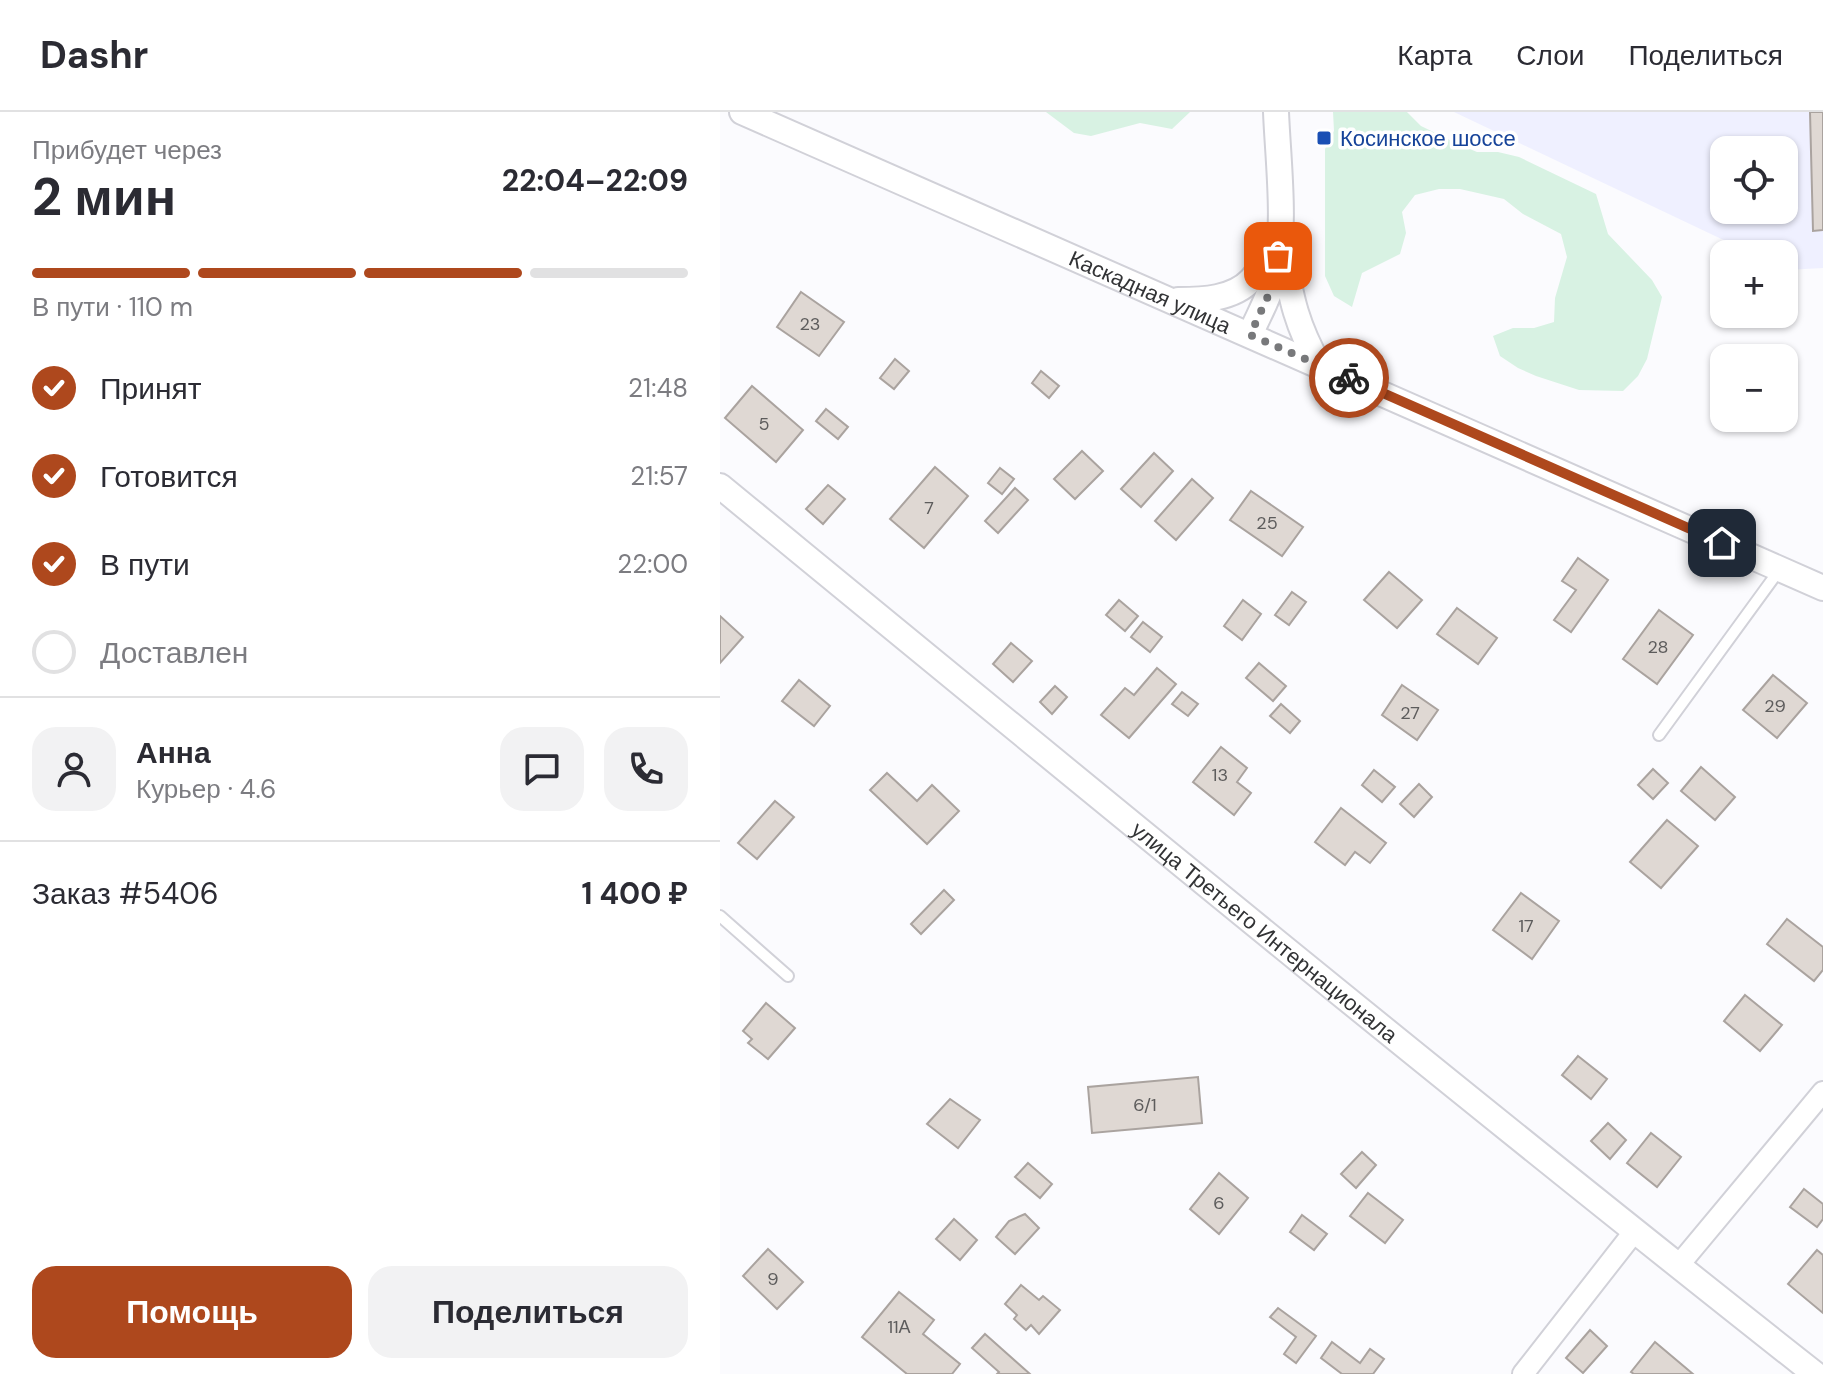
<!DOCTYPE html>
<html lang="ru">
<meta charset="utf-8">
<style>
body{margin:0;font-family:"DM Sans",sans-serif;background:#f2f2f3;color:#2b2b33;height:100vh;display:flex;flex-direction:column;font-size:30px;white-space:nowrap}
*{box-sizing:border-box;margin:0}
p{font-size:26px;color:#7c7c81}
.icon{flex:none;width:44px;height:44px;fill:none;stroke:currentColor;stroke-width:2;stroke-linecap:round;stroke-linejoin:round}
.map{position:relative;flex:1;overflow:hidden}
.details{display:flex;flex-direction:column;background:#fff;width:720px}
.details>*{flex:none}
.fabs{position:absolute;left:990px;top:24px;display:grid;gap:16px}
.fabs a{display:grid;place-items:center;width:88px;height:88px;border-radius:16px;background:#fff;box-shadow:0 2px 6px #0004;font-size:40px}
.pin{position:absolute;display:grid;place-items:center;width:68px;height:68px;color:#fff;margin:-34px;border-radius:16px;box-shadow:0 4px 12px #0006}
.courier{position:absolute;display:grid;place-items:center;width:80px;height:80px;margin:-40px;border:6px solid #ae481d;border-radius:50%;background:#fff;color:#222;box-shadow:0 2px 10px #0007}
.head em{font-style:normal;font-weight:700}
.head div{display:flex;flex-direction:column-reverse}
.head{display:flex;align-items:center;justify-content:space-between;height:136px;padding:0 32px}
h1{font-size:52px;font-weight:700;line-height:60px}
.bar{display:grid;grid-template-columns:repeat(4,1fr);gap:12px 8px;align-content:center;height:96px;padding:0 32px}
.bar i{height:10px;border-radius:6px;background:#e1e1e2}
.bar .active{background:#ae481d}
.bar p{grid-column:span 4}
.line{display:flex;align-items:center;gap:20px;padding:0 32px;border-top:2px solid #e1e1e2}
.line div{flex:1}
.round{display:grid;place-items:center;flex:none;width:84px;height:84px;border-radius:24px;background:#f2f2f3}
ol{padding:0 32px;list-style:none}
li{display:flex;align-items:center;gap:24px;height:88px}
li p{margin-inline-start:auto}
li .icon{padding:8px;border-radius:50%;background:#ae481d;color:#fff;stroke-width:4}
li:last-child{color:#7c7c81}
li i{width:44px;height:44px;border:4px solid #e1e1e2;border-radius:50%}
.primary-button{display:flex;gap:16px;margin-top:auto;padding:16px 32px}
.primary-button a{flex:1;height:92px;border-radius:24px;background:#ae481d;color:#fff;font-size:32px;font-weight:700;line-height:92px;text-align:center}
.primary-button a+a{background:#f2f2f3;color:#2b2b33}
header{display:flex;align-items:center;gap:48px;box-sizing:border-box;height:112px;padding:0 40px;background:#fff;border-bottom:2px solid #e1e1e2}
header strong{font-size:38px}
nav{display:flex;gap:44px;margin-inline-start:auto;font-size:28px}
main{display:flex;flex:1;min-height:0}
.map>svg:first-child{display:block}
</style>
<header>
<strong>Dashr</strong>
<nav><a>Карта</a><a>Слои</a><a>Поделиться</a></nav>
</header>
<main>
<section class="details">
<div class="head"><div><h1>2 мин</h1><p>Прибудет через</p></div><em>22:04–22:09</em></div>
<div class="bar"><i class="active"></i><i class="active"></i><i class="active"></i><i></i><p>В пути · 110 m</p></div>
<ol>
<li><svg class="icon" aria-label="check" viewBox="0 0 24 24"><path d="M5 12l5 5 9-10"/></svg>Принят<p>21:48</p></li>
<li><svg class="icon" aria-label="check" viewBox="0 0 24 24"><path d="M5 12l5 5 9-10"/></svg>Готовится<p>21:57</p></li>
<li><svg class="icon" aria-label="check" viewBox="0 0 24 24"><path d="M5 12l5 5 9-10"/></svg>В пути<p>22:00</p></li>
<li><i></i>Доставлен</li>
</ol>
<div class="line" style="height:144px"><a class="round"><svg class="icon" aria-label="person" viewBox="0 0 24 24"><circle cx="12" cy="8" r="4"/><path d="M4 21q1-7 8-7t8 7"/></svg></a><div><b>Анна</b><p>Курьер · 4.6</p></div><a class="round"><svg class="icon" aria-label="chat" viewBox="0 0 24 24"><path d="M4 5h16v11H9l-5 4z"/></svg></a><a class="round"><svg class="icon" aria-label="phone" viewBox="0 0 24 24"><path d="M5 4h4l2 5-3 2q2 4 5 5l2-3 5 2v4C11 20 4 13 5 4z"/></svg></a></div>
<div class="line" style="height:104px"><div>Заказ #5406</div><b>1 400 ₽</b></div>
<div class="primary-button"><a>Помощь</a><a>Поделиться</a></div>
</section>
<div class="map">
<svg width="1103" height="1262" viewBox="0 0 1103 1262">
<rect width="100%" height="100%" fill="#fbfbfe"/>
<path fill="#eff0ff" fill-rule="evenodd" d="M734 0H1103V156L1067 158 1064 157V142H1033ZM1004 38H1064V98H1004Z"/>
<g fill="#d8f2e3">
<path d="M326 0H470L452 17 420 11 371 24 354 21Z"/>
<path d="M613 0H687L701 14 738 32 757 40H778L799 45 876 82 888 122 932 168 942 185 927 247 918 264 903 279 859 278 816 264 798 256 780 244 773 224 793 216H814L834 210 835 186 847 145 841 122 803 102 784 87 740 77H719L695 83 682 100 686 121 680 142 642 161 632 195 614 184 605 164V37L614 19Z"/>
</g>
<g fill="#dfd8d3" stroke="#aaa39f" stroke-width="2">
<path d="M1090 0H1103V118L1093 119Z"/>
<path d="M81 180 124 210 99 244 57 215Z"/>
<path d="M175 247 189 259 174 277 160 266Z"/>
<path d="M321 259 339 274 329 286 312 271Z"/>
<path d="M32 274 83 318 56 350 5 306Z"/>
<path d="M106 297 128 315 118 327 96 309Z"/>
<path d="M362 339 383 359 355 387 334 367Z"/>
<path d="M434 341 453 359 421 395 401 377Z"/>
<path d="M215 355 248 384 204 436 170 407Z"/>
<path d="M280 356 294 367 282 382 268 371Z"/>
<path d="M472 367 493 386 456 428 435 409Z"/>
<path d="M108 373 125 387 103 412 86 397Z"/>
<path d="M295 376 308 388 278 421 265 409Z"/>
<path d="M531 379 583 415 562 444 510 408Z"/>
<path d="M858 446 888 468 851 520 834 508 856 478 842 469Z"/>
<path d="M669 460 702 488 677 516 644 488Z"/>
<path d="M572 480 586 490 569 513 555 503Z"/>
<path d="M399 488 418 504 405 519 386 503Z"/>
<path d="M523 488 541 502 522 528 504 514Z"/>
<path d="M737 496 777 526 758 552 717 522Z"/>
<path d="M939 498 973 523 937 572 903 547Z"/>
<path d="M0 504 23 525 0 551Z"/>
<path d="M423 510 442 525 430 540 411 525Z"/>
<path d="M291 531 312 549 293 570 273 552Z"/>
<path d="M539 551 566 574 553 589 526 566Z"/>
<path d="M437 556 456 572 409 626 381 603 405 576 414 583Z"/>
<path d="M1053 563 1087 591 1057 626 1023 598Z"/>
<path d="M79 568 110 594 94 614 62 589Z"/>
<path d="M682 573 718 598 697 628 662 603Z"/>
<path d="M335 574 347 585 332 602 320 590Z"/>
<path d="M462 580 478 592 468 604 452 592Z"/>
<path d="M561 592 580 609 570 621 550 604Z"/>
<path d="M501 635 527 656 517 670 531 681 514 703 473 670Z"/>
<path d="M981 655 1015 685 995 708 961 679Z"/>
<path d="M933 657 948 671 933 687 918 673Z"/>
<path d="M654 658 675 675 662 690 642 673Z"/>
<path d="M167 661 197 689 212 673 239 699 207 732 150 678Z"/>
<path d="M699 672 712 685 694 705 680 692Z"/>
<path d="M55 689 74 705 37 747 18 731Z"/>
<path d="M621 696 666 731 650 751 635 740 625 753 595 730Z"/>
<path d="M947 708 978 734 941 776 910 750Z"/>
<path d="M224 778 234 788 201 822 191 812Z"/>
<path d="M801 781 839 809 812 847 773 818Z"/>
<path d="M1067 807 1103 835V858L1094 869 1047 832Z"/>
<path d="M1025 883 1062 913 1040 939 1004 909Z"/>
<path d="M46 891 75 916 48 947 28 931 32 927 23 919Z"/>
<path d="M858 944 887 967 871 987 842 963Z"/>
<path d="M478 965 482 1011 372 1021 368 975Z"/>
<path d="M230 987 260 1008 238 1036 207 1012Z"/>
<path d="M888 1011 906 1028 890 1047 871 1029Z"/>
<path d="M931 1021 961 1045 937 1075 907 1051Z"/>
<path d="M642 1040 656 1053 636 1076 621 1062Z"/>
<path d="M308 1051 332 1072 320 1086 295 1065Z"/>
<path d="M499 1061 528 1086 499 1122 470 1097Z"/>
<path d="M1084 1077 1103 1092V1107L1097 1115 1070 1095Z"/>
<path d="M648 1081 683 1108 665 1131 630 1104Z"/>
<path d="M305 1102 319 1116 295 1142 276 1125 289 1109Z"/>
<path d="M582 1103 607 1122 594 1138 570 1120Z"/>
<path d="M234 1107 257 1128 240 1148 216 1127Z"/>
<path d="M48 1137 83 1170 57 1197 23 1164Z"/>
<path d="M1097 1138 1103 1143V1201L1068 1172Z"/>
<path d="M301 1173 319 1188 323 1184 340 1198 319 1222 311 1213 306 1218 294 1207 297 1203 285 1192Z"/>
<path d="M179 1180 214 1208 203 1222 240 1252 232 1262H187L142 1225Z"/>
<path d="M558 1196 596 1224 576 1251 564 1242 576 1225 550 1205Z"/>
<path d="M870 1218 887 1234 863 1261 846 1246Z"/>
<path d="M265 1222 310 1262H277L279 1260 252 1236Z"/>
<path d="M612 1230 640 1251 650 1237 664 1247 653 1262H622L601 1246Z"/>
<path d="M935 1230 973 1262H914L911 1260Z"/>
</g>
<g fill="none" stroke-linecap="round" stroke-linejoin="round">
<g stroke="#d1d1d8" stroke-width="14">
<g id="service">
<path d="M939 623 1060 457"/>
<path d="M0 804 68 864"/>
</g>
</g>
<g stroke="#d1d1d8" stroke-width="24">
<g id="minor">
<path d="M958 1154 1103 980"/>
<path d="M803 1262 914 1120"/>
</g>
</g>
<g stroke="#d1d1d8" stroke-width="28">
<g id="tertiary">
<path id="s1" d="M22 0 1103 476"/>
<path d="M564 144C571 187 577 214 599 253"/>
<path d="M458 188C483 188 513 187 531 168 541 157 548 142 556 130"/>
<path d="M530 223C538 204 549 186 554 166 567 118 558 50 556 0"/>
<path id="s2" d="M0 374C363 672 726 971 1095 1262"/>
</g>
</g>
<use href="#service" stroke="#fff" stroke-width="10"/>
<use href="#minor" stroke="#fff" stroke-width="20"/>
<use href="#tertiary" stroke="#fff" stroke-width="24"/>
</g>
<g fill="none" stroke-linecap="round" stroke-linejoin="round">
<path stroke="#78797b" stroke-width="8" stroke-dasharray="0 14.4" d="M558 144 549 182 530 223 629 266"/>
<path stroke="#ae481d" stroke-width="10" d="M629 266 1002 431"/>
</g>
<rect fill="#1a4fb4" stroke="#fff" stroke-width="3" x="596" y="18" width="16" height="16" rx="4"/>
<g text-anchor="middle" stroke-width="7" stroke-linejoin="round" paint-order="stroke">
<g font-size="18" fill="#5d5c5c">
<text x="90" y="218">23</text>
<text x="44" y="318">5</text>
<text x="209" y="402">7</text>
<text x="547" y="417">25</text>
<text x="938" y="541">28</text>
<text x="1055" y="600">29</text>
<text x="690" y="607">27</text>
<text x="500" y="669">13</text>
<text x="806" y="820">17</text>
<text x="425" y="999">6/1</text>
<text x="499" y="1097">6</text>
<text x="53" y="1173">9</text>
<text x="179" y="1221">11А</text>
</g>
<g font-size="22" fill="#164399" stroke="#fff" text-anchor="start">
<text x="620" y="34">Косинское шоссе</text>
</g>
<g font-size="22" fill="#323335" stroke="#fff">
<text dy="8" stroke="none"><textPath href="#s1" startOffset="446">Каскадная улица</textPath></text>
<text dy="8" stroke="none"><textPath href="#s2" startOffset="704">улица Третьего Интернационала</textPath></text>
</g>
</g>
</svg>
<div class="fabs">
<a><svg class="icon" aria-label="locate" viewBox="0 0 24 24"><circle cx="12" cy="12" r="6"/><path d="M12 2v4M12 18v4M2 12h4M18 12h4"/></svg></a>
<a>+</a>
<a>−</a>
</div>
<div class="pin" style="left:558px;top:144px;background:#ea580c"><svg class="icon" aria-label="bag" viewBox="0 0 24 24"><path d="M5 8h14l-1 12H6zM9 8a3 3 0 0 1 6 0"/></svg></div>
<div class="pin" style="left:1002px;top:431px;background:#1f2937"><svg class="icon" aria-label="home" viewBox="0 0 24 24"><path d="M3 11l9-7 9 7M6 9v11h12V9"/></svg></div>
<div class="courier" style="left:629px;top:266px"><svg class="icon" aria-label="bike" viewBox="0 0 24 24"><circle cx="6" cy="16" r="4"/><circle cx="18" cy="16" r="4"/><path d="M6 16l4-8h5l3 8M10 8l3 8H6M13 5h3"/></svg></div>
</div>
</main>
